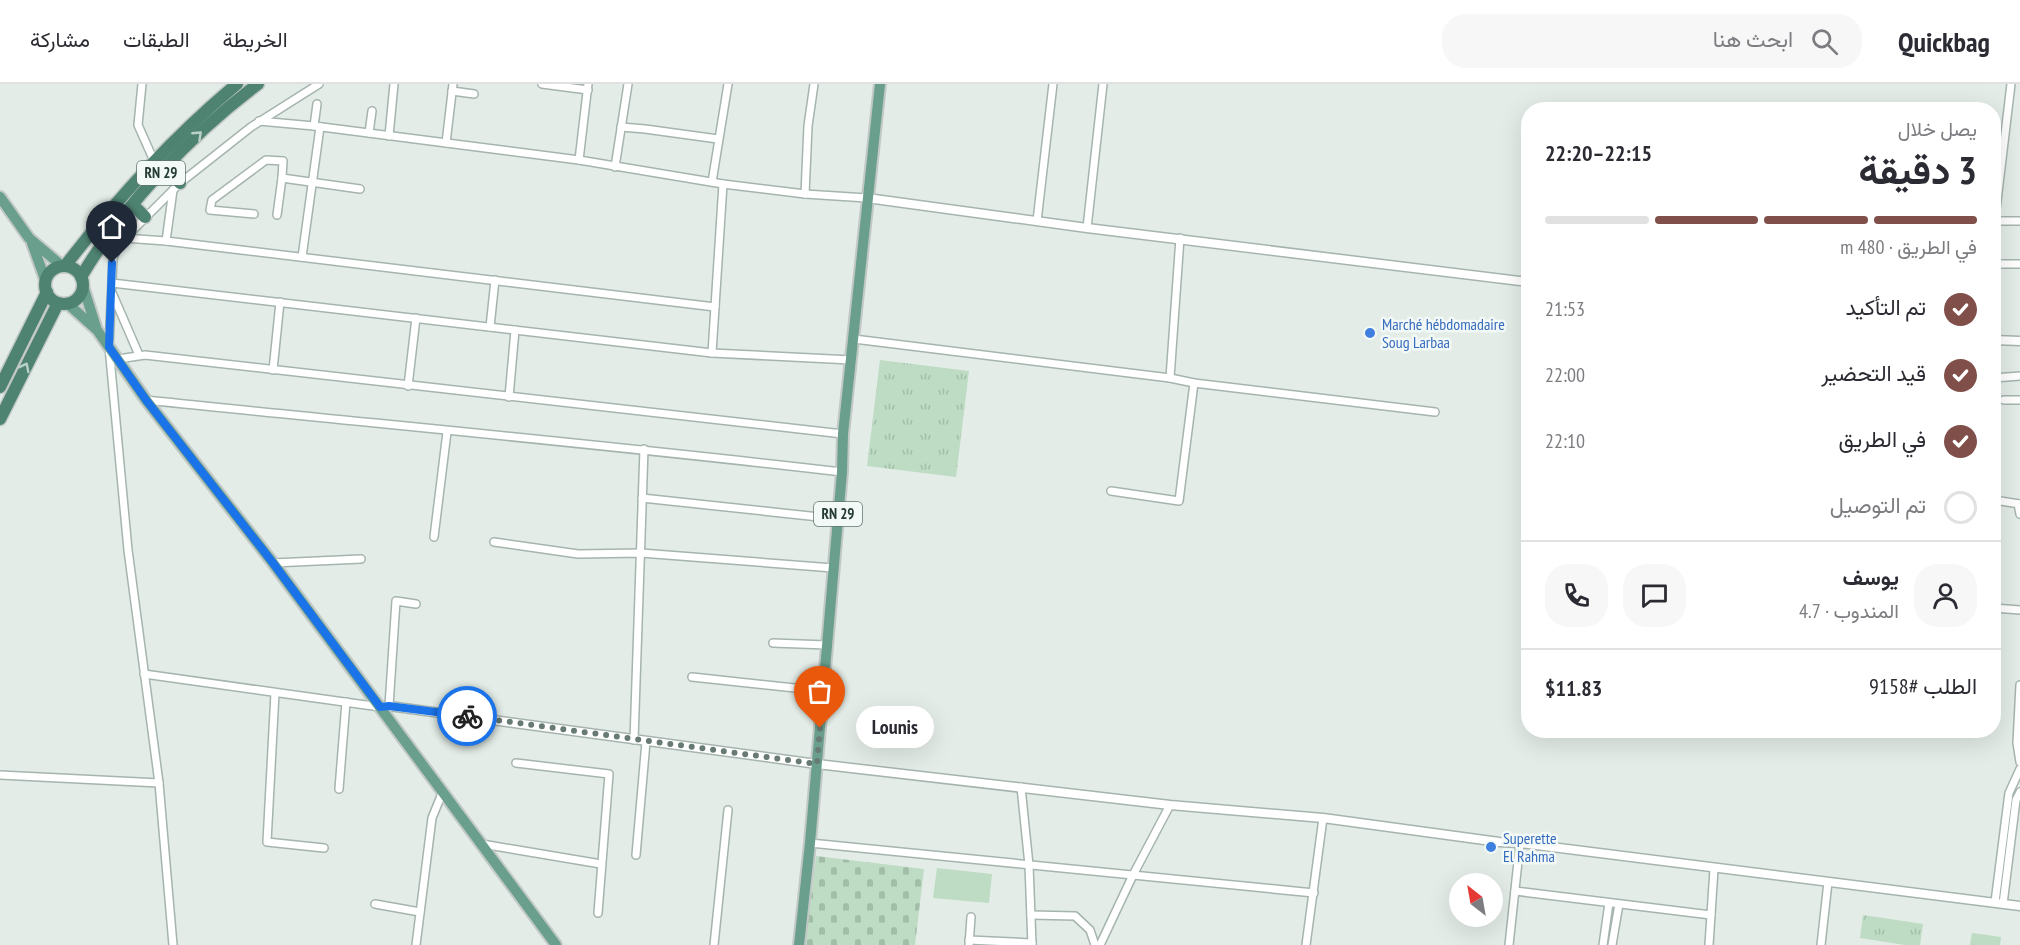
<!DOCTYPE html>
<html lang="ar">
<meta charset="utf-8">
<style>
body{margin:0;font-family:"PT Sans Narrow",Vazirmatn,sans-serif;background:#f7f7f7;color:#2b2b33;direction:rtl;height:100vh;display:flex;flex-direction:column;font-size:22px;white-space:nowrap}
*{box-sizing:border-box;margin:0}
p{font-size:20px;color:#7c7c81}
.icon{flex:none;width:33px;height:33px;fill:none;stroke:currentColor;stroke-width:2;stroke-linecap:round;stroke-linejoin:round}
.map{position:relative;flex:1;overflow:hidden;direction:ltr}
.panel{position:absolute;left:1521px;top:18px;width:480px;height:636px;display:flex;flex-direction:column;background:#fff;border-radius:24px;box-shadow:0 6px 24px #0002;direction:rtl}
.panel>*{flex:none}
.needle{width:39px;rotate:329deg}
.buttons{position:absolute;left:1449px;top:789px;display:grid;gap:12px}
.buttons a{display:grid;place-items:center;width:54px;height:54px;border-radius:50%;background:#fff;box-shadow:0 6px 24px #0002;font-size:30px}
.pin{position:absolute;display:grid;place-items:center;width:51px;height:51px;color:#fff;margin:-62px -26px;border-radius:50% 50% 50% 0;rotate:-45deg;box-shadow:0 0 6px #0007}
.pin .icon{rotate:45deg}
.courier{position:absolute;display:grid;place-items:center;width:60px;height:60px;margin:-30px;border:4px solid #1a73e8;border-radius:50%;background:#fff;color:#222;box-shadow:0 2px 8px #0007}
.bubble{position:absolute;height:42px;border-radius:21px;background:#fff;box-shadow:0 6px 24px #0002;font-size:20px;font-weight:700;line-height:42px;text-align:center;direction:rtl}
.overview em{font-style:normal;font-weight:700}
.overview div{display:flex;flex-direction:column-reverse}
.overview{display:flex;align-items:center;justify-content:space-between;height:102px;padding:0 24px}
h1{font-size:39px;font-weight:700;line-height:45px}
.bar{display:grid;grid-template-columns:repeat(4,1fr);gap:9px 6px;align-content:center;height:72px;padding:0 24px}
.bar i{height:8px;border-radius:4px;background:#e1e1e2}
.bar .selected{background:#804f49}
.bar p{grid-column:span 4}
.line{display:flex;align-items:center;gap:15px;padding:0 24px;border-top:2px solid #e1e1e2}
.line div{flex:1}
.round{display:grid;place-items:center;flex:none;width:63px;height:63px;border-radius:24px;background:#f7f7f7}
ol{padding:0 24px;list-style:none}
li{display:flex;align-items:center;gap:18px;height:66px}
li p{margin-inline-start:auto}
li .icon{padding:6px;border-radius:50%;background:#804f49;color:#fff;stroke-width:4}
li:last-child{color:#7c7c81}
li i{width:33px;height:33px;border:3px solid #e1e1e2;border-radius:50%}
header{display:flex;align-items:center;gap:36px;box-sizing:border-box;height:84px;padding:0 30px;background:#fff;border-bottom:2px solid #e1e1e2}
header strong{font-size:28px}
nav{display:flex;gap:33px;margin-inline-start:auto;font-size:21px}
.search{width:420px;height:54px;background:#f7f7f7;display:flex;align-items:center;gap:15px;box-sizing:border-box;padding:0 21px;border-radius:24px;color:#7c7c81;font-size:22px}
.map>svg:first-child{display:block}
</style>
<header>
<strong>Quickbag</strong>
<div class="search"><svg class="icon" aria-label="search" viewBox="0 0 24 24"><circle cx="10" cy="10" r="6"/><path d="M15 15l6 6"/></svg>ابحث هنا</div>
<nav><a>الخريطة</a><a>الطبقات</a><a>مشاركة</a></nav>
</header>
<div class="map">
<svg width="2020" height="861" viewBox="0 0 2020 861">
<defs>
<pattern id="grass-tufts" width="24" height="20" patternUnits="userSpaceOnUse" patternTransform="scale(1.5)"><rect width="24" height="20" fill="#bddcc3"/><path d="M3 7l-1-3M5 7V3M7 7l1-3M15 17l-1-3M17 17v-4M19 17l1-3" fill="none" stroke="#a2bea8"/></pattern>
<pattern id="cemetery-stones" width="16" height="16" patternUnits="userSpaceOnUse" patternTransform="scale(1.5)"><rect width="16" height="16" fill="#bddcc3"/><path d="M2 7V4a2 2 0 0 1 4 0v3zM10 15v-3a2 2 0 0 1 4 0v3z" fill="#a2bea8"/></pattern>
</defs>
<rect width="100%" height="100%" fill="#e3ece7"/>
<g fill="url(#grass-tufts)">
<path d="M880 276 969 287 956 393 867 382Z"/>
<path d="M1863 831 1923 840 1920 861H1905L1860 854Z"/>
<path d="M1972 849 2001 853 2000 861H1970Z"/>
</g>
<path fill="url(#cemetery-stones)" d="M816 772 924 785 915 861H805Z"/>
<path fill="#bddcc3" d="M937 784 992 790 989 819 933 814Z"/>
<g fill="none" stroke-linecap="round" stroke-linejoin="round">
<g stroke="#a6b4ae" stroke-width="10">
<g id="minor">
<path d="M142 0 138 41 154 77"/>
<path d="M542 0 588 6"/>
<path d="M452 7 474 10"/>
<path d="M259 37 314 42 579 76 723 100 805 110 867 114"/>
<path d="M314 42 317 20"/>
<path d="M621 43 645 45 718 55"/>
<path d="M369 49 372 27"/>
<path d="M389 52 394 0"/>
<path d="M446 59 453 0"/>
<path d="M579 76 588 0"/>
<path d="M615 83 628 0"/>
<path d="M712 98 728 0"/>
<path d="M805 110 808 42 814 0"/>
<path d="M254 130 210 126 212 116 266 76 283 77 282 94 360 105"/>
<path d="M277 131 282 94"/>
<path d="M1037 137 1053 0"/>
<path d="M1994 137H2020"/>
<path d="M1994 142 2011 0"/>
<path d="M1087 144 1103 0"/>
<path d="M124 154 166 157 715 223"/>
<path d="M166 157 173 106"/>
<path d="M302 173 320 43"/>
<path d="M1994 180H2020"/>
<path d="M112 199 712 269 851 276"/>
<path d="M113 211 139 271"/>
<path d="M490 243 495 196"/>
<path d="M854 255 1170 294 1194 299 1435 328"/>
<path d="M712 269 723 100"/>
<path d="M118 275 145 271 843 350"/>
<path d="M273 286 280 218"/>
<path d="M1170 294 1180 154"/>
<path d="M1994 294 2020 292"/>
<path d="M408 302 416 234"/>
<path d="M509 313 515 246"/>
<path d="M146 316C378 340 610 361 842 388"/>
<path d="M2004 316H2020"/>
<path d="M1111 407 1179 417 1194 299"/>
<path d="M642 414 838 435"/>
<path d="M1994 416 2020 420"/>
<path d="M2018 420 2020 430"/>
<path d="M434 453 447 348"/>
<path d="M494 458 578 470 641 469 833 484"/>
<path d="M273 479 361 475"/>
<path d="M1994 524 2020 526"/>
<path d="M773 559 827 561"/>
<path d="M144 590 380 623"/>
<path d="M692 593 823 607"/>
<path d="M2020 601 2017 659 2020 678"/>
<path d="M275 609 267 758 324 764"/>
<path d="M389 622 396 517 416 520"/>
<path d="M634 656 644 365"/>
<path d="M516 679 609 690 598 829"/>
<path d="M0 691 159 699"/>
<path d="M1021 703 1029 781 1032 861"/>
<path d="M339 705 346 618"/>
<path d="M810 759 1314 809"/>
<path d="M482 760 601 780"/>
<path d="M636 771 646 658"/>
<path d="M1515 807 1711 831"/>
<path d="M1995 818 2009 709 2020 685"/>
<path d="M375 820 420 828"/>
<path d="M2003 820 2016 716 2020 708"/>
<path d="M1031 831 1075 832 1090 846 1095 861"/>
<path d="M969 856 1032 859"/>
<path d="M173 861 159 699 128 466 109 263 113 174 120 159 180 99 251 43 319 0"/>
<path d="M416 861 432 734 443 707"/>
<path d="M714 861 728 726"/>
<path d="M969 861 971 833"/>
<path d="M1100 861 1133 791 1170 721"/>
<path d="M1306 861 1323 734"/>
<path d="M1509 861 1520 759"/>
<path d="M1603 861 1609 819"/>
<path d="M1612 861 1619 820"/>
<path d="M1709 861 1714 785"/>
<path d="M1821 861 1828 798"/>
</g>
</g>
<g stroke="#a6b4ae" stroke-width="11">
<g id="tertiary">
<path d="M867 114 1087 144 1528 198"/>
<path d="M1994 256 2020 257"/>
<path d="M380 623 389 622 817 680 1170 721 1323 734 1499 758 1520 759 2020 822"/>
</g>
</g>
<g stroke="#c2c8c6" stroke-width="14">
<g id="primary">
<path d="M0 113 29 154 62 182"/>
<path d="M32 159 46 198"/>
<path d="M83 202 96 243"/>
<path d="M67 219 97 246 146 316 273 479 556 861"/>
<path d="M799 861 810 759 842 388 843 350 880 0"/>
</g>
</g>
<g stroke="#c2c8c6" stroke-width="15">
<g id="trunk">
<path d="M166 84 180 99"/>
<path d="M133 121 145 133"/>
<path d="M65 182C116 116 172 54 237 0"/>
<circle cx="64" cy="201" r="19"/>
<path d="M81 193C123 122 191 50 258 0"/>
<path d="M0 303 47 208"/>
<path d="M0 335 58 219"/>
</g>
</g>
<use href="#minor" stroke="#fff" stroke-width="7"/>
<use href="#tertiary" stroke="#fff" stroke-width="8"/>
<use href="#primary" stroke="#6a9f8d" stroke-width="10"/>
<use href="#trunk" stroke="#4e8372" stroke-width="12"/>
</g>
<defs><path id="oneway-chevron" d="M-2-3.5L2.5 0L-2 3.5" fill="none" stroke-width="1.6" stroke-linecap="round" stroke-linejoin="round" transform="scale(1.5)"/></defs>
<g stroke="#b9d0c8">
<use href="#oneway-chevron" transform="translate(198 51) rotate(-43)"/>
<use href="#oneway-chevron" transform="translate(25 283) rotate(-63)"/>
</g>
<g fill="none" stroke-linecap="round" stroke-linejoin="round">
<path stroke="#677a73" stroke-width="6" stroke-dasharray="0 10.8" d="M467 632 817 680 820 644"/>
<path stroke="#1a73e8" stroke-width="8" d="M112 179 109 263 146 316 273 479 380 623 389 622 467 632"/>
</g>
<g fill="#3f7fe0" stroke="#f3f9f6" stroke-width="2">
<circle cx="1370" cy="249" r="6"/>
<circle cx="1491" cy="763" r="6"/>
</g>
<g text-anchor="middle" stroke-width="5" stroke-linejoin="round" paint-order="stroke">
<g fill="#f3f9f6" stroke="#62756e" stroke-width="1.5">
<rect x="137" y="77" width="48" height="24" rx="4.5"/>
<rect x="814" y="418" width="48" height="24" rx="4.5"/>
</g>
<g font-size="15" font-weight="bold" fill="#243c34">
<text x="161" y="94">RN 29</text>
<text x="838" y="435">RN 29</text>
</g>
<g font-size="16" fill="#366cbe" stroke="#f3f9f6" text-anchor="start">
<text x="1382" y="246">Marché hébdomadaire<tspan x="1382" dy="18">Soug Larbaa</tspan></text>
<text x="1503" y="760">Superette<tspan x="1503" dy="18">El Rahma</tspan></text>
</g>
</g>
</svg>
<div class="buttons">
<a><svg class="needle" viewBox="-14 -14 28 28"><path d="M0-13l5 13h-10z" fill="#e53935"/><path d="M0 13l5-13h-10z" fill="#7c7c81"/></svg></a>
</div>
<div class="pin" style="left:820px;top:644px;background:#ea580c"><svg class="icon" aria-label="bag" viewBox="0 0 24 24"><path d="M5 8h14l-1 12H6zM9 8a3 3 0 0 1 6 0"/></svg></div>
<div class="pin" style="left:112px;top:179px;background:#1f2937"><svg class="icon" aria-label="home" viewBox="0 0 24 24"><path d="M3 11l9-7 9 7M6 9v11h12V9"/></svg></div>
<div class="courier" style="left:467px;top:632px"><svg class="icon" aria-label="bike" viewBox="0 0 24 24"><circle cx="6" cy="16" r="4"/><circle cx="18" cy="16" r="4"/><path d="M6 16l4-8h5l3 8M10 8l3 8H6M13 5h3"/></svg></div>
<div class="bubble" style="left:856px;top:622px;width:78px">Lounis</div>
<section class="panel">
<div class="overview"><div><h1>3 دقيقة</h1><p>يصل خلال</p></div><em>22:15–22:20</em></div>
<div class="bar"><i class="selected"></i><i class="selected"></i><i class="selected"></i><i></i><p>في الطريق · 480 m</p></div>
<ol>
<li><svg class="icon" aria-label="check" viewBox="0 0 24 24"><path d="M5 12l5 5 9-10"/></svg>تم التأكيد<p>21:53</p></li>
<li><svg class="icon" aria-label="check" viewBox="0 0 24 24"><path d="M5 12l5 5 9-10"/></svg>قيد التحضير<p>22:00</p></li>
<li><svg class="icon" aria-label="check" viewBox="0 0 24 24"><path d="M5 12l5 5 9-10"/></svg>في الطريق<p>22:10</p></li>
<li><i></i>تم التوصيل</li>
</ol>
<div class="line" style="height:108px"><a class="round"><svg class="icon" aria-label="person" viewBox="0 0 24 24"><circle cx="12" cy="8" r="4"/><path d="M4 21q1-7 8-7t8 7"/></svg></a><div><b>يوسف</b><p>المندوب · 4.7</p></div><a class="round"><svg class="icon" aria-label="chat" viewBox="0 0 24 24"><path d="M4 5h16v11H9l-5 4z"/></svg></a><a class="round"><svg class="icon" aria-label="phone" viewBox="0 0 24 24"><path d="M5 4h4l2 5-3 2q2 4 5 5l2-3 5 2v4C11 20 4 13 5 4z"/></svg></a></div>
<div class="line" style="height:78px"><div>الطلب #9158</div><b>$11.83</b></div>
</section>
</div>
